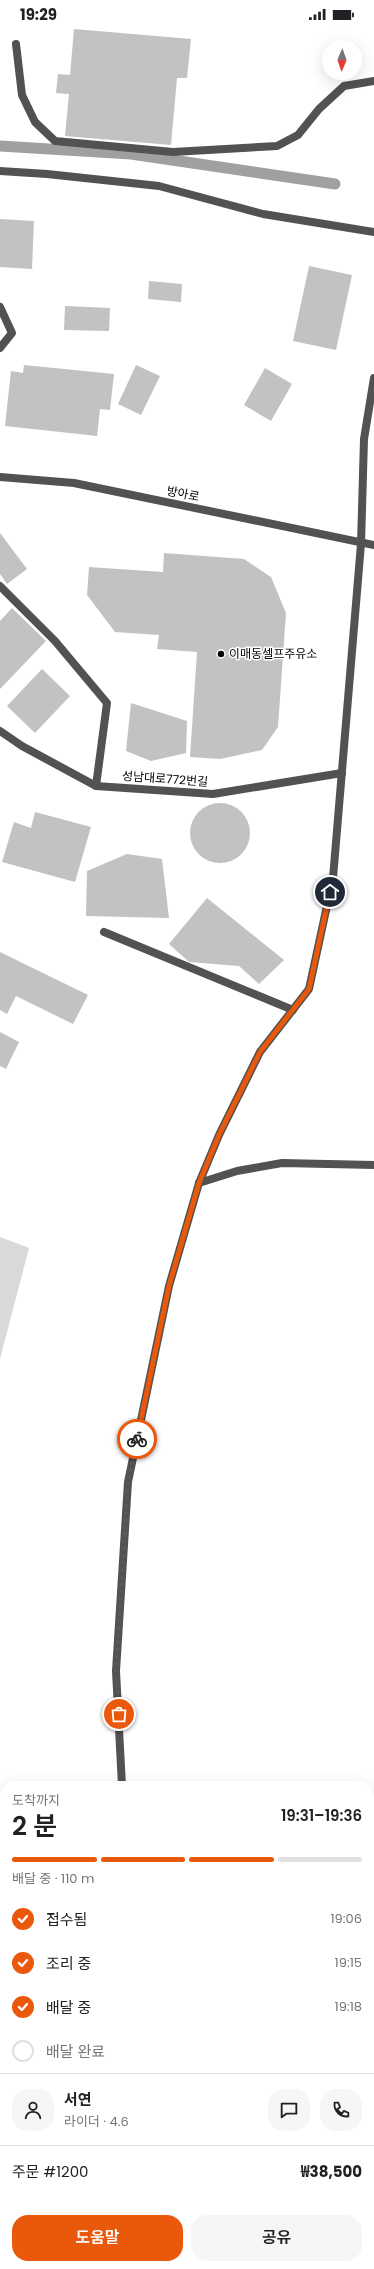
<!DOCTYPE html>
<html lang="ko">
<meta charset="utf-8">
<style>
body{margin:0;font-family:Poppins,"Noto Sans KR",sans-serif;background:#f6f6f6;color:#202124;height:100vh;display:flex;flex-direction:column;font-size:15px;white-space:nowrap}
*{box-sizing:border-box;margin:0}
p{font-size:13px;color:#757577}
.icon{flex:none;width:22px;height:22px;fill:none;stroke:currentColor;stroke-width:2;stroke-linecap:round;stroke-linejoin:round}
.map{position:relative;flex:1;overflow:hidden}
.drawer{position:absolute;left:0px;top:1753px;width:374px;height:488px;display:flex;flex-direction:column;background:#fff;border-radius:16px 16px 0 0;box-shadow:0 4px 16px #0002}
.drawer>*{flex:none}
.needle{width:26px;rotate:182deg}
.buttons{position:absolute;left:322px;top:12px;display:grid;gap:8px}
.buttons a{display:grid;place-items:center;width:40px;height:40px;border-radius:50%;background:#fff;box-shadow:0 4px 16px #0002;font-size:20px}
.pin{position:absolute;display:grid;place-items:center;width:34px;height:34px;color:#fff;margin:-17px;border:2px solid #fff;border-radius:50%;box-shadow:0 1px 4px #0007}
.courier{position:absolute;display:grid;place-items:center;width:40px;height:40px;margin:-20px;border:3px solid #ea580c;border-radius:50%;background:#fff;color:#222;box-shadow:0 1px 5px #0007}
.summary em{font-style:normal;font-weight:600}
.summary div{display:flex;flex-direction:column-reverse}
.summary{display:flex;align-items:center;justify-content:space-between;height:68px;padding:0 12px}
h1{font-size:26px;font-weight:600;line-height:30px}
.bar{display:grid;grid-template-columns:repeat(4,1fr);gap:6px 4px;align-content:center;height:48px;padding:0 12px}
.bar i{height:5px;border-radius:3px;background:#e0e0e0}
.bar .active{background:#ea580c}
.bar p{grid-column:span 4}
.line{display:flex;align-items:center;gap:10px;padding:0 12px;border-top:1px solid #e0e0e0}
.line div{flex:1}
.round{display:grid;place-items:center;flex:none;width:42px;height:42px;border-radius:16px;background:#f6f6f6}
ol{padding:0 12px;list-style:none}
li{display:flex;align-items:center;gap:12px;height:44px}
li p{margin-inline-start:auto}
li .icon{padding:4px;border-radius:50%;background:#ea580c;color:#fff;stroke-width:4}
li:last-child{color:#757577}
li i{width:22px;height:22px;border:2px solid #e0e0e0;border-radius:50%}
.action{display:flex;gap:8px;margin-top:auto;padding:8px 12px}
.action a{flex:1;height:46px;border-radius:16px;background:#ea580c;color:#fff;font-size:16px;font-weight:600;line-height:46px;text-align:center}
.action a+a{background:#f6f6f6;color:#202124}
.status{display:flex;justify-content:space-between;align-items:center;height:28px;padding:0 20px;background:#fff;direction:ltr}
.status svg{height:11px;fill:currentColor}
.map>svg:first-child{display:block}
</style>
<div class="status"><b>19:29</b><svg viewBox="0 0 49 12"><path d="M0 12V9h3v3zM5 12V6h3v6zM10 12V3h3v9zM15 12V0h3v12zM26 1h20v11H26zM47 4h2v5h-2z"/></svg></div>
<div class="map">
<svg width="374" height="2241" viewBox="0 0 374 2241">
<rect width="100%" height="100%" fill="#fff"/>
<path fill="#d9d9d9" d="M0 1209 29 1220 0 1331Z"/>
<g fill="none" stroke-linecap="round" stroke-linejoin="round">
<path stroke="#a0a0a0" stroke-width="11" d="M0 118 131 126 335 156"/>
</g>
<g fill="#c2c2c2">
<path d="M74 1 191 11 187 50H177L171 117 65 108 69 66 56 65 58 46 70 47Z"/>
<path d="M0 191 34 193 32 241 0 239Z"/>
<path d="M309 238 352 247 336 322 293 313Z"/>
<path d="M149 253 182 256 181 274 148 271Z"/>
<path d="M65 278 110 280 109 303 64 302Z"/>
<path d="M24 337 114 346 110 382 100 381 97 408 5 398 11 343 23 345Z"/>
<path d="M136 337 160 348 141 387 118 376Z"/>
<path d="M265 340 292 356 271 393 244 377Z"/>
<path d="M0 505 27 541 7 556 0 546Z"/>
<path d="M164 525 244 531 271 549 286 585 278 699 262 722 220 731 190 729 197 624 157 621 159 607 115 604 87 567 89 539 163 544Z"/>
<path d="M12 580 46 613 0 661V593Z"/>
<path d="M42 641 70 668 35 705 7 678Z"/>
<path d="M131 675 187 693 186 725 151 733 126 723Z"/>
<circle cx="220" cy="805" r="30"/>
<path d="M35 784 91 799 75 854 2 834 14 794 31 800Z"/>
<path d="M127 826 162 831 169 890 86 888 87 843Z"/>
<path d="M207 870 284 932 259 956 239 938 189 934 169 916Z"/>
<path d="M0 924 88 967 73 996 16 968 7 986 0 982Z"/>
<path d="M0 1004 19 1014 6 1041 0 1038Z"/>
<path d="M0 2224H5V2236H97L98 2241H0Z"/>
</g>
<g fill="none" stroke-linecap="round" stroke-linejoin="round">
<g stroke="#525252" stroke-width="8">
<path d="M16 16 22 67 35 94 55 113 173 124 277 118 298 107 319 81 344 58 374 53"/>
<path d="M0 279 12 305 0 320"/>
<path d="M104 904 293 982"/>
</g>
<g stroke="#525252" stroke-width="8">
<path d="M0 143 47 146 159 158 263 186 374 204"/>
<path d="M0 449 74 455 374 517"/>
<path d="M0 558 55 613 107 675 96 758"/>
<path d="M0 703 22 718 96 758 213 766 342 745"/>
<path d="M199 1155 237 1143 282 1135 374 1137"/>
<path d="M122 1758 116 1643 128 1454 169 1258 199 1155 219 1107 260 1024 309 961 333 850 361 516 364 411 374 350"/>
<path d="M150 2236V2241"/>
</g>
</g>
<g fill="none" stroke-linecap="round" stroke-linejoin="round">
<path stroke="#595959" stroke-width="4" stroke-dasharray="0 7.2" d="M119 1686 116 1643 128 1454 137 1411"/>
<path stroke="#ea580c" stroke-width="5" d="M137 1411 169 1258 199 1155 219 1107 260 1024 309 961 330 864"/>
</g>
<circle fill="#000" stroke="#fff" stroke-width="1.5" cx="221" cy="626" r="4"/>
<g text-anchor="middle" stroke-width="3" stroke-linejoin="round" paint-order="stroke">
<g font-size="12" fill="#000" stroke="#fff">
<text transform="translate(183 466) rotate(11)" y="4">방아로</text>
<text transform="translate(165 751) rotate(4)" y="4">성남대로772번길</text>
</g>
<g font-size="12" fill="#000" stroke="#fff" text-anchor="start">
<text x="229" y="630">이매동셀프주유소</text>
</g>
</g>
</svg>
<div class="buttons">
<a><svg class="needle" viewBox="-14 -14 28 28"><path d="M0-13l5 13h-10z" fill="#e53935"/><path d="M0 13l5-13h-10z" fill="#757577"/></svg></a>
</div>
<div class="pin" style="left:119px;top:1686px;background:#ea580c"><svg class="icon" aria-label="bag" viewBox="0 0 24 24"><path d="M5 8h14l-1 12H6zM9 8a3 3 0 0 1 6 0"/></svg></div>
<div class="pin" style="left:330px;top:864px;background:#1f2937"><svg class="icon" aria-label="home" viewBox="0 0 24 24"><path d="M3 11l9-7 9 7M6 9v11h12V9"/></svg></div>
<div class="courier" style="left:137px;top:1411px"><svg class="icon" aria-label="bike" viewBox="0 0 24 24"><circle cx="6" cy="16" r="4"/><circle cx="18" cy="16" r="4"/><path d="M6 16l4-8h5l3 8M10 8l3 8H6M13 5h3"/></svg></div>
<section class="drawer">
<div class="summary"><div><h1>2 분</h1><p>도착까지</p></div><em>19:31–19:36</em></div>
<div class="bar"><i class="active"></i><i class="active"></i><i class="active"></i><i></i><p>배달 중 · 110 m</p></div>
<ol>
<li><svg class="icon" aria-label="check" viewBox="0 0 24 24"><path d="M5 12l5 5 9-10"/></svg>접수됨<p>19:06</p></li>
<li><svg class="icon" aria-label="check" viewBox="0 0 24 24"><path d="M5 12l5 5 9-10"/></svg>조리 중<p>19:15</p></li>
<li><svg class="icon" aria-label="check" viewBox="0 0 24 24"><path d="M5 12l5 5 9-10"/></svg>배달 중<p>19:18</p></li>
<li><i></i>배달 완료</li>
</ol>
<div class="line" style="height:72px"><a class="round"><svg class="icon" aria-label="person" viewBox="0 0 24 24"><circle cx="12" cy="8" r="4"/><path d="M4 21q1-7 8-7t8 7"/></svg></a><div><b>서연</b><p>라이더 · 4.6</p></div><a class="round"><svg class="icon" aria-label="chat" viewBox="0 0 24 24"><path d="M4 5h16v11H9l-5 4z"/></svg></a><a class="round"><svg class="icon" aria-label="phone" viewBox="0 0 24 24"><path d="M5 4h4l2 5-3 2q2 4 5 5l2-3 5 2v4C11 20 4 13 5 4z"/></svg></a></div>
<div class="line" style="height:52px"><div>주문 #1200</div><b>₩38,500</b></div>
<div class="action"><a>도움말</a><a>공유</a></div>
</section>
</div>
